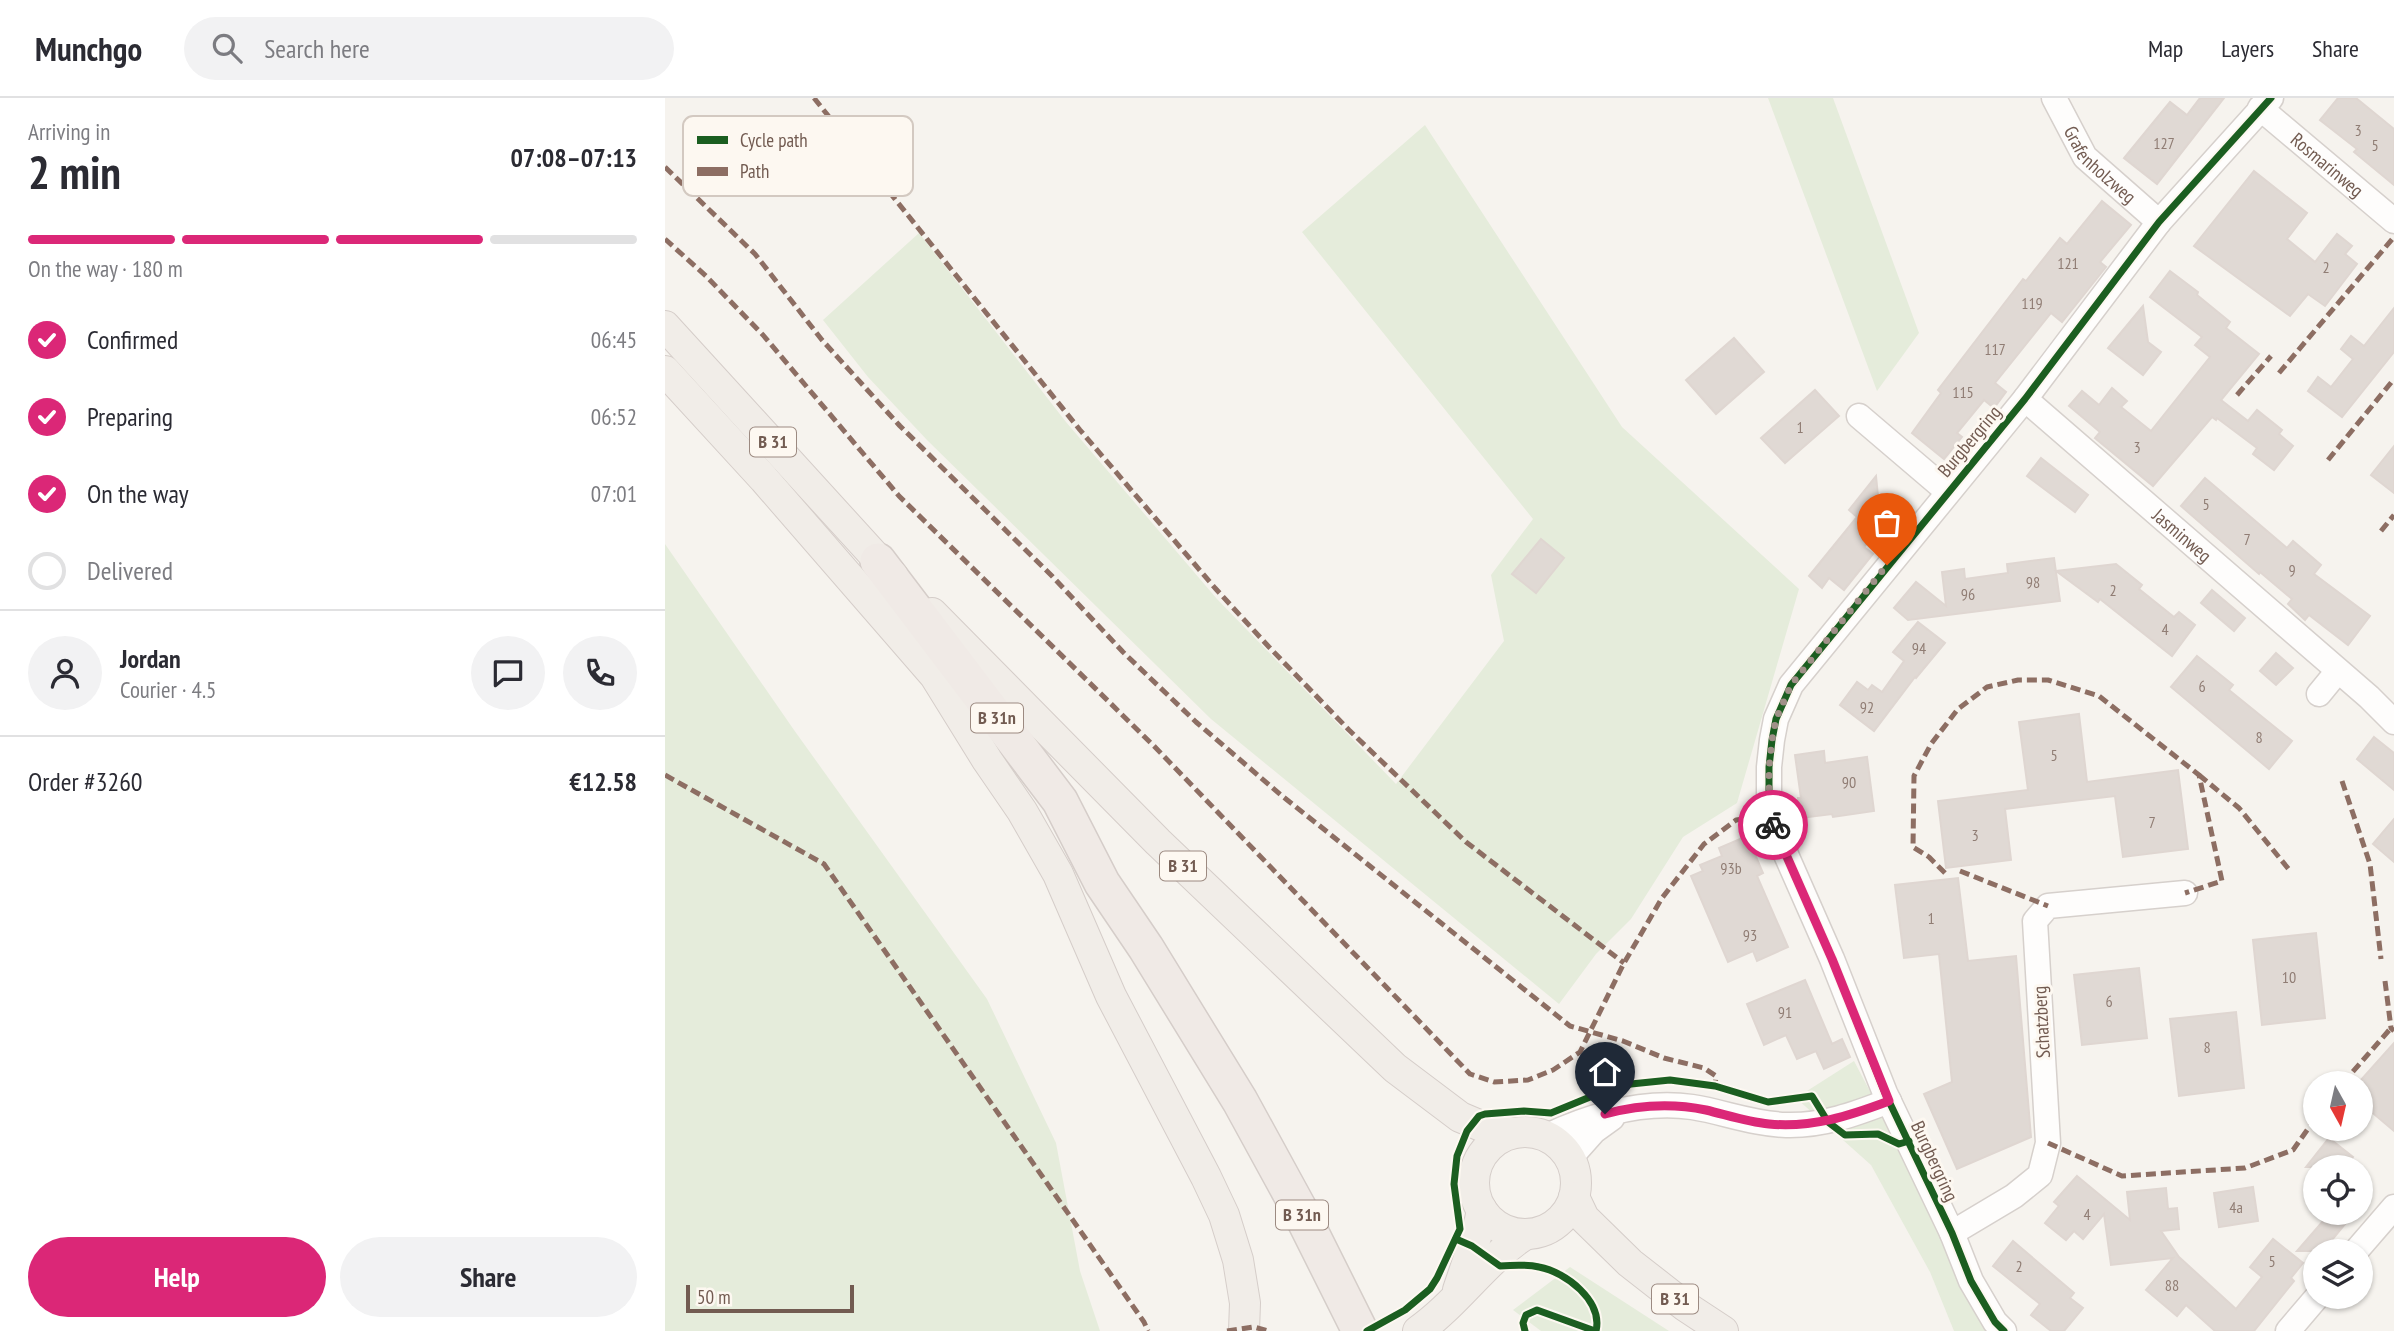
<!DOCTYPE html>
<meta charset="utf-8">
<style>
body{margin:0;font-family:"PT Sans Narrow",sans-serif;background:#f2f2f3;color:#2b2b33;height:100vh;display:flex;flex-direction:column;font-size:26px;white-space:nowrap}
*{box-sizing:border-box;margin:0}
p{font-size:23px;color:#7c7c81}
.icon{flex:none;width:38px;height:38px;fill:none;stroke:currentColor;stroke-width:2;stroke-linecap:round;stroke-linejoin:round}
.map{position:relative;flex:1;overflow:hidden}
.details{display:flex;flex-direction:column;background:#fff;width:665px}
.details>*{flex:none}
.needle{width:46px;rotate:172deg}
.fabs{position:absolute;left:1638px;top:973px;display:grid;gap:14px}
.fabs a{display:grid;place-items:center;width:70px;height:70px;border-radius:50%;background:#fff;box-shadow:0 2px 5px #0004;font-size:35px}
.scale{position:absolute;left:21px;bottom:18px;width:168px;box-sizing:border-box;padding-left:7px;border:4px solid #725b51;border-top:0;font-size:19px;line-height:24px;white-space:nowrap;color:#725b51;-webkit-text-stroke:5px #fdf8f1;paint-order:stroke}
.pin{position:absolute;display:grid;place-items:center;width:60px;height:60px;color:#fff;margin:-72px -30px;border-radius:50% 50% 50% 0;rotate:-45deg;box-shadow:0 0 7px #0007}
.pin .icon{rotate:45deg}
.courier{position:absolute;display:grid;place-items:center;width:70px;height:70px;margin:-35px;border:5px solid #db2777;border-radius:50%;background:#fff;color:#222;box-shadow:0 2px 9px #0007}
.head em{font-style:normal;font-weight:700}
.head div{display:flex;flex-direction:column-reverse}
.head{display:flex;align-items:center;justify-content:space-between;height:119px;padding:0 28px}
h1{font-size:46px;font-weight:700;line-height:52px}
.bar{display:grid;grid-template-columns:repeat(4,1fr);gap:10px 7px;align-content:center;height:84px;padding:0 28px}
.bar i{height:9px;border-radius:5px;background:#e1e1e2}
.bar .selected{background:#db2777}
.bar p{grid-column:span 4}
.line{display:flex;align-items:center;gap:18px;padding:0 28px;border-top:2px solid #e1e1e2}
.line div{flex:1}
.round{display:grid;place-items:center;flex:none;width:74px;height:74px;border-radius:37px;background:#f2f2f3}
ol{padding:0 28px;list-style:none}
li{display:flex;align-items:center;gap:21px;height:77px}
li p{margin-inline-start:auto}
li .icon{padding:7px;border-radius:50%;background:#db2777;color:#fff;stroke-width:4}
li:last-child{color:#7c7c81}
li i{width:38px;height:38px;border:4px solid #e1e1e2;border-radius:50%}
.action{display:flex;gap:14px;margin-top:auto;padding:14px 28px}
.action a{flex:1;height:80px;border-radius:42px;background:#db2777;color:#fff;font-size:28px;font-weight:700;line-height:80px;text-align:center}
.action a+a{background:#f2f2f3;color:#2b2b33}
header{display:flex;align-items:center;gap:42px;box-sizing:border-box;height:98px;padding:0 35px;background:#fff;border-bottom:2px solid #e1e1e2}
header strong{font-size:33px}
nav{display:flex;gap:38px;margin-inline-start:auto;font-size:24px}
.search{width:490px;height:63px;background:#f2f2f3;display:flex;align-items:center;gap:18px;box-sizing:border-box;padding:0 24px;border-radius:38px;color:#7c7c81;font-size:26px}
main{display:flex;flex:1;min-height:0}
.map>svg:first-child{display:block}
</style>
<header>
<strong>Munchgo</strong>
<div class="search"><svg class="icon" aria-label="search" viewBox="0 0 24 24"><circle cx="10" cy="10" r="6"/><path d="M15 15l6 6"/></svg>Search here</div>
<nav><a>Map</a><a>Layers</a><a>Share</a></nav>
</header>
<main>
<section class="details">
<div class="head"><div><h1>2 min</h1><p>Arriving in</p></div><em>07:08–07:13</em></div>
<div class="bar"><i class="selected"></i><i class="selected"></i><i class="selected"></i><i></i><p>On the way · 180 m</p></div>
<ol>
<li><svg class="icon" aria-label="check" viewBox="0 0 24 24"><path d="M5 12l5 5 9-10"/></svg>Confirmed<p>06:45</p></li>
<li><svg class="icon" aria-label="check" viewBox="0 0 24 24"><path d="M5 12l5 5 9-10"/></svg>Preparing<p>06:52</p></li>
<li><svg class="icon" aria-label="check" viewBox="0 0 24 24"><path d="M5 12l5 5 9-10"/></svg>On the way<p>07:01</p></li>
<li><i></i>Delivered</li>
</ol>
<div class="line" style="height:126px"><a class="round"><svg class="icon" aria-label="person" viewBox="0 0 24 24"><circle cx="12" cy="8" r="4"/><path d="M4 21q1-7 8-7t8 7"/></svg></a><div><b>Jordan</b><p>Courier · 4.5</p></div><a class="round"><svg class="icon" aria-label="chat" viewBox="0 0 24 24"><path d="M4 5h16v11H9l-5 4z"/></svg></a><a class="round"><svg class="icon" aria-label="phone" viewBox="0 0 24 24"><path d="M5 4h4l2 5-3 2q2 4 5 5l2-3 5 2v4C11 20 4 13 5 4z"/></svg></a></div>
<div class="line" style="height:91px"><div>Order #3260</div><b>€12.58</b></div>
<div class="action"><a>Help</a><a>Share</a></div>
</section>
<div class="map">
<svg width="1729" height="1233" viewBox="0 0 1729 1233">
<rect width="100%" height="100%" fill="#f6f3ee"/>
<g fill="#e5ecdb">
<path d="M1103 0H1168L1254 235 1212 293Z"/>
<path d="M760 27 957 329 1134 491 1072 705 1018 739 966 821 931 856 894 906 546 621 262 342 203 279 158 222 254 135 401 324 552 501 731 686 839 543 826 477 868 421 637 134Z"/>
<path d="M0 446 129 632 322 901 391 1045 415 1173 435 1233H0Z"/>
<path d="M1189 963 1331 1233H1289L1265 1174 1206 1067 1131 1000Z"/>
<path d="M905 1169 1004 1233H876L848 1212Z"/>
</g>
<g fill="#e0d9d4" stroke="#dfd6d1" stroke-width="2">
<path d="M1535 0H1559L1492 86 1459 60 1505 4 1522 17Z"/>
<path d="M1673 0H1691L1729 31V87L1689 54 1692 51 1655 22Z"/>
<path d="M1589 73 1642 115 1622 141 1650 164 1672 136 1687 148 1680 156 1692 166 1660 208 1643 196 1625 218 1529 148Z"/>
<path d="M1437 103 1466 127 1435 164 1441 169 1397 224 1386 215 1330 285 1341 294 1329 310 1319 302 1292 335 1297 339 1279 361 1247 335 1276 295 1273 292 1358 181 1361 183 1395 140 1402 146Z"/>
<path d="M1505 173 1533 194 1532 197 1565 224 1561 230 1594 256 1556 302 1583 323 1592 312 1617 332 1614 336 1628 348 1609 372 1588 356 1592 350 1552 320 1551 322 1547 319 1488 388 1430 340 1435 334 1404 308 1417 293 1434 307 1447 290 1462 303 1456 309 1486 333 1545 259 1530 247 1537 239 1485 199Z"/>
<path d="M1478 208 1483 244 1496 254 1478 277 1443 250Z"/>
<path d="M1729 210V254L1677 319 1643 293 1653 279 1666 289 1688 261 1676 251 1686 238 1699 248Z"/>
<path d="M1069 240 1099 274 1051 316 1021 282Z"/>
<path d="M1150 292 1174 318 1120 365 1096 340Z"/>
<path d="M1729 348V395L1706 377Z"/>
<path d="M1376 360 1423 397 1410 414 1362 378Z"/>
<path d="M1211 378 1216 428 1199 449 1208 456 1179 492 1164 480 1157 490 1144 478 1192 419 1184 412Z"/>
<path d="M1540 380 1622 450 1628 443 1656 467 1649 476 1705 518 1683 547 1644 517 1640 522 1623 506 1627 501 1595 474 1594 476 1516 408Z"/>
<path d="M876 441 899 460 871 495 847 476Z"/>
<path d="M1389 460 1395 503 1243 522 1229 510 1251 484 1281 508 1277 474 1299 471 1300 481 1343 475 1342 466Z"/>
<path d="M1451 466 1477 487 1474 491 1509 519 1514 514 1530 527 1507 558 1435 501 1433 504 1391 473Z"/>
<path d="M1547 492 1580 520 1569 533 1536 505Z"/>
<path d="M1253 524 1280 545 1251 580 1250 579 1209 633 1175 607 1192 584 1203 592 1207 587 1217 594 1239 563 1228 554Z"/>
<path d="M1611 555 1628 570 1611 587 1595 573Z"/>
<path d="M1532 558 1568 587 1564 592 1627 643 1604 671 1506 589Z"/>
<path d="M1414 616 1422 684 1513 672 1523 751 1458 759 1450 698 1340 711 1346 762 1281 770 1273 703 1363 692 1354 624Z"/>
<path d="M1709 639 1729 655V692L1692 661Z"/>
<path d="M1159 653 1160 665 1202 659 1209 713 1168 719 1167 716 1136 720 1133 700H1136L1130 657Z"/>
<path d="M1729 721V764L1708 746Z"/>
<path d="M1082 738 1098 775 1092 778 1123 849 1092 863 1088 853 1063 864 1026 778 1038 773 1035 767 1057 758 1054 750Z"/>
<path d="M1293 780 1303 863 1351 858 1366 1039 1292 1071 1259 996 1287 984 1274 856 1239 860 1230 787Z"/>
<path d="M1651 835 1660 920 1597 927 1588 842Z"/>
<path d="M1474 870 1482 940 1417 947 1409 877Z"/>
<path d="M1140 882 1167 946 1177 941 1185 959 1159 971 1151 953 1132 961 1121 937 1099 947 1082 906Z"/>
<path d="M1571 914 1579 990 1514 998 1505 921Z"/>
<path d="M1729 945V1033L1696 1005V982Z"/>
<path d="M1664 1040 1688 1059 1681 1069H1641Z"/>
<path d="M1412 1078 1465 1122 1462 1094 1501 1090 1503 1111 1512 1110 1514 1131 1496 1133 1514 1159 1571 1211 1597 1179 1585 1169 1608 1141 1638 1165 1626 1180 1629 1183 1589 1233H1550L1521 1207 1512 1218 1481 1192 1508 1160 1446 1167 1439 1116 1418 1141 1409 1133 1401 1142 1380 1125 1394 1108 1389 1104Z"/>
<path d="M1588 1089 1593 1123 1554 1129 1549 1095Z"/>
<path d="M1665 1115H1689L1658 1153H1632Z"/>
<path d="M1348 1143 1409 1195 1405 1200 1418 1210 1399 1233H1386L1366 1217 1375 1206 1328 1168Z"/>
</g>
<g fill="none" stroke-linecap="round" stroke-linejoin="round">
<g stroke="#d6d0cc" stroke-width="27">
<g id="minor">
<path id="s1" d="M1389 0 1420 59 1494 124"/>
<path id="s2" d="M1595 10 1729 123"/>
<path id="s3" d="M1360 301 1704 599 1729 624"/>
<path d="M1194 318 1282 393"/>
<path d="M1654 596 1672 574"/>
<path d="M882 1038C927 1017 977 1002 1027 1009 1059 1014 1088 1026 1121 1027 1158 1028 1190 1016 1224 1003"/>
<path d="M905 1060 929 1033 947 1020"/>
<path d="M1287 1135 1349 1098 1375 1077 1383 1045 1370 823 1383 808 1520 795"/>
<path d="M1691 1153 1729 1109"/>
<path d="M1339 1233 1330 1224 1306 1183 1287 1135 1220 995 1167 861 1104 718V669L1107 642 1111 621 1126 587 1360 301 1494 124 1606 0"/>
<path d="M1623 1233 1652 1199"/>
</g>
</g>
<g stroke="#d5cdc9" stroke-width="32">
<g id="major">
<path d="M0 228 228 478"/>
<path d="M0 273 99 381 270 578 322 662 357 713 393 776 446 898 541 1079 559 1117 573 1162 580 1205 579 1233"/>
<path d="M267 515 493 744 730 970 795 1019 821 1030 849 1035"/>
<circle cx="860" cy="1085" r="51"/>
<path d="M909 1099 919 1120 965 1165 1020 1208 1058 1233"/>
<path d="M793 1192 812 1136 817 1112"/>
<path d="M753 1233C793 1205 820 1162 861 1136"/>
</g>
</g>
<g stroke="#d5cdc9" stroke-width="38">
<path id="highway" d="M213 463 395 703 437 785 481 850 575 1003 633 1109 695 1233"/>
</g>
<use href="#minor" stroke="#fefdfc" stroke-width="24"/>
<use href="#major" stroke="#f1ede8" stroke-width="30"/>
<use href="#highway" stroke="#f0eae6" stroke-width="35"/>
<g stroke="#8d6e63" stroke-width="5" stroke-dasharray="10 5" stroke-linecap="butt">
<path d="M149 0 415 332 550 490 604 549 684 632 801 744 959 865"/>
<path d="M0 69 90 156 157 242 235 328 387 478 458 554 531 624 616 697 905 928 958 943 999 960 1039 970 1051 978 1050 988"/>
<path d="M0 141 41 178 98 237 234 398 489 648 805 976 829 984 863 982 888 972 915 954 959 865 997 800 1039 746 1071 722 1104 718"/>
<path d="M1614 275 1729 139"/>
<path d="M1572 297 1606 258"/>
<path d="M1663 362 1729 281"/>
<path d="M1716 433 1729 417"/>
<path d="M0 677 159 766 479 1224 483 1233"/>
<path d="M1534 677 1574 710 1626 774"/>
<path d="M1677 683 1705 766 1716 861"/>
<path d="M1295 773 1383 808"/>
<path d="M1280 775 1264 759 1248 749 1249 678 1266 646 1293 611 1322 589 1353 582H1383L1434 598 1534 677 1557 783 1520 795"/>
<path d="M1720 883 1726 930 1729 933"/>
<path d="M1678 985 1726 930"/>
<path d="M1383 1045 1457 1078 1580 1070 1628 1052 1650 1021"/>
<path d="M562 1233 589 1229 603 1233"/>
</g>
<g stroke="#fdf8f1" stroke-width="11">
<g id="cycleway">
<path d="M791 1141 807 1148 835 1168C848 1167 861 1166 874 1169 901 1174 938 1203 931 1233"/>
<path d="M702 1233 740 1212 765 1191 772 1180 795 1131 789 1086 792 1058 802 1033 814 1018 820 1016 859 1013 886 1015 947 990 966 986 1005 982 1050 988 1103 1004 1147 998 1163 1024 1180 1037 1213 1036 1234 1046 1244 1043"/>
<path d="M860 1233 858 1225 861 1217 872 1212 930 1233"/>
<path d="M1339 1233 1330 1224 1306 1183 1287 1135 1220 995 1167 861 1104 718V669L1107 642 1111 621 1126 587 1360 301 1494 124 1606 0"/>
</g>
</g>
<use href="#cycleway" stroke="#1b5e20" stroke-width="7"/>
</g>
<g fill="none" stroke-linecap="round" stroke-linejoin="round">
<path stroke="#a09088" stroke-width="7" stroke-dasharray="0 12.6" d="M1108 727 1104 718V670L1107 642 1111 621 1126 587 1222 467"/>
<path stroke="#db2777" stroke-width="9" d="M940 1016C973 1007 1007 1005 1041 1012 1062 1017 1082 1024 1104 1026 1147 1030 1184 1018 1224 1003L1167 861 1108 727"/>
</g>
<g text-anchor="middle" stroke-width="6" stroke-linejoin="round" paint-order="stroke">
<g font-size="16" fill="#907d74">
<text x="1693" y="38">3</text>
<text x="1499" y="51">127</text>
<text x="1710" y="53">5</text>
<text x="1403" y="171">121</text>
<text x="1661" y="175">2</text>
<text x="1367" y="211">119</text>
<text x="1330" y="257">117</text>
<text x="1298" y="300">115</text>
<text x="1135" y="335">1</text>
<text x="1472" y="355">3</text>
<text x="1541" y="412">5</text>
<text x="1582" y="447">7</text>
<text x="1627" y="478">9</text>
<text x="1368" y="490">98</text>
<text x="1448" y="498">2</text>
<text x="1303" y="502">96</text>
<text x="1500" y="537">4</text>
<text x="1254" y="556">94</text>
<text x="1537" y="594">6</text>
<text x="1202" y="615">92</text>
<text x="1594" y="645">8</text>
<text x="1389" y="663">5</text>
<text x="1184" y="690">90</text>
<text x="1487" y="730">7</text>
<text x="1310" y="743">3</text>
<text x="1066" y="776">93b</text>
<text x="1266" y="826">1</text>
<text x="1085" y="843">93</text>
<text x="1624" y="885">10</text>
<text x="1444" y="909">6</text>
<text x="1120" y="920">91</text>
<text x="1542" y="955">8</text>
<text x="1571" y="1115">4a</text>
<text x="1422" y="1122">4</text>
<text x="1607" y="1169">5</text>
<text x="1354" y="1174">2</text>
<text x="1507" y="1193">88</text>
</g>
<g fill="#fdf8f1" stroke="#9c8a81" stroke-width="2">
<rect x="85" y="329.5" width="46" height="29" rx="5"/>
<rect x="306" y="605.5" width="52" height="29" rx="5"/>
<rect x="495" y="753.5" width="46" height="29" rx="5"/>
<rect x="611" y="1102.5" width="52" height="29" rx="5"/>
<rect x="987" y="1186.5" width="46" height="29" rx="5"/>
</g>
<g font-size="18" font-weight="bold" fill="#725b51">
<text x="108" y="350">B 31</text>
<text x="332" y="626">B 31n</text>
<text x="518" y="774">B 31</text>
<text x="637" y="1123">B 31n</text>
<text x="1010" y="1207">B 31</text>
</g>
<g font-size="19" fill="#725b51" stroke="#fdf8f1">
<text dy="7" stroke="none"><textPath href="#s1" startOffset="82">Grafenholzweg</textPath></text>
<text dy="7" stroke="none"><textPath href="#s2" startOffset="88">Rosmarinweg</textPath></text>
<text transform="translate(1304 343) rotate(-50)" y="7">Burgbergring</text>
<text dy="7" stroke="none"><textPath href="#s3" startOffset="208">Jasminweg</textPath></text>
<text transform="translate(1376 924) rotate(-93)" y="7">Schatzberg</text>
<text transform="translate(1270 1063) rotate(65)" y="7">Burgbergring</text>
</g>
</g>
<rect x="18" y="18" width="230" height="80" rx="10" fill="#fdf8f1" stroke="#d3c9c1" stroke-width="2"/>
<rect x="32" y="38" width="31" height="8" fill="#1b5e20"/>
<rect x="32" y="69" width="31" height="9" fill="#8d6e63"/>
<g font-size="19" fill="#725b51">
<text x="75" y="49">Cycle path</text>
<text x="75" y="80">Path</text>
</g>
</svg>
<div class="fabs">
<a><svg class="needle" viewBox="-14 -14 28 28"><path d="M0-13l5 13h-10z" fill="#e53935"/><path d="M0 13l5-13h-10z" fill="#7c7c81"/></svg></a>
<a><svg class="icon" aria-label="locate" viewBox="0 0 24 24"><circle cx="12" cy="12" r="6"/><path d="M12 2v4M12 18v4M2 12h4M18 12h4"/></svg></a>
<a><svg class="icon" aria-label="layers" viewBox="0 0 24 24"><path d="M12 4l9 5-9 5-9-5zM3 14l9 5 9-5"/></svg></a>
</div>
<div class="scale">50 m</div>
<div class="pin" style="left:1222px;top:467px;background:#ea580c"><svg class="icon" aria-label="bag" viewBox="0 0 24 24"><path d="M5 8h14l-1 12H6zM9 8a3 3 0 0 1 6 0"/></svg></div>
<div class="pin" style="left:940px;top:1016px;background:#1f2937"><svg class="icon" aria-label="home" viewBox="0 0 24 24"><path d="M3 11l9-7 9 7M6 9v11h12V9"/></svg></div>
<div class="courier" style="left:1108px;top:727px"><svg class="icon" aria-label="bike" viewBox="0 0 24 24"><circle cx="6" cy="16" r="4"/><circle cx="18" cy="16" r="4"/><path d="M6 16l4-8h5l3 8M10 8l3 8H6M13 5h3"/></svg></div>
</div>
</main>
